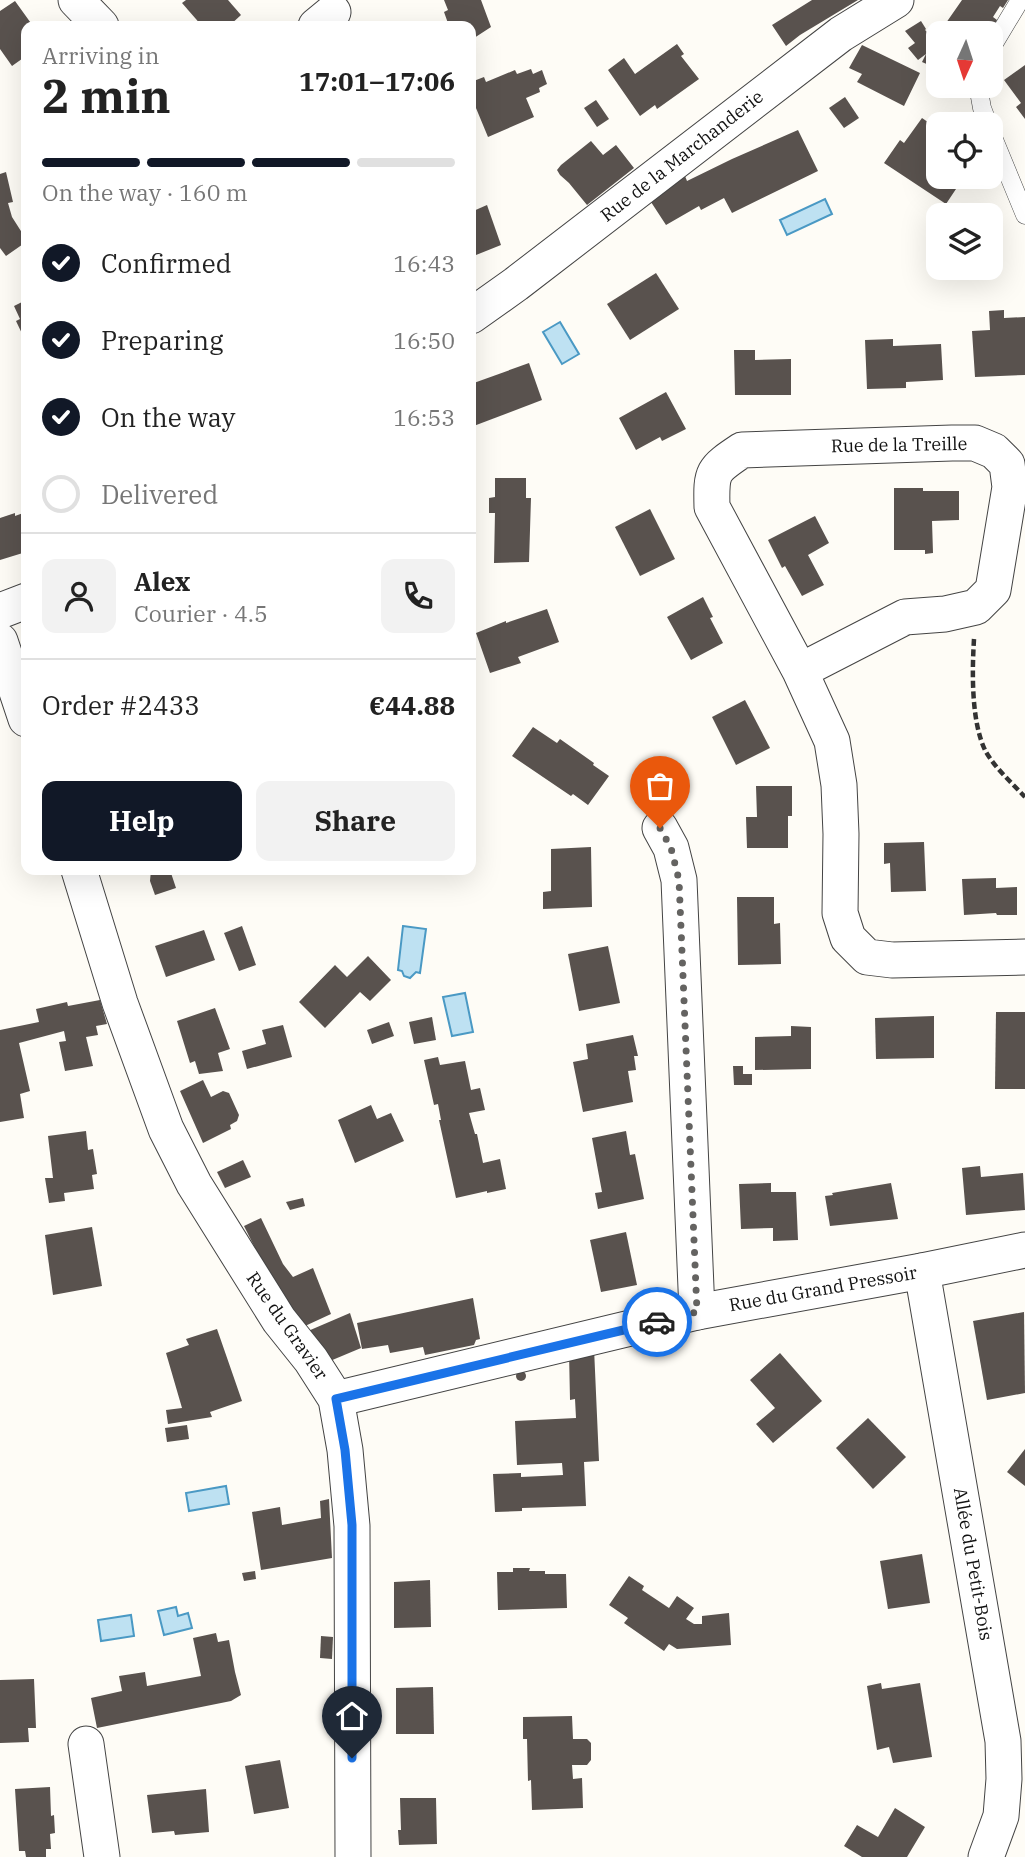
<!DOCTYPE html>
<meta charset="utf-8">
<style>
body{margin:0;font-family:"IBM Plex Serif",serif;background:#f2f2f2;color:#222;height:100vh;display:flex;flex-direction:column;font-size:26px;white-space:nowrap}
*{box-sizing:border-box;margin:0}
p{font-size:23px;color:#767676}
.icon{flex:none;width:38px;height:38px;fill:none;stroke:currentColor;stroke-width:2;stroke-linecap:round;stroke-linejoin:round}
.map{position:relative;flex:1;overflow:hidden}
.side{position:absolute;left:21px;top:21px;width:455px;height:854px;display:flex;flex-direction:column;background:#fff;border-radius:14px;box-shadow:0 7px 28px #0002}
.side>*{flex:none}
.needle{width:46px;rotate:183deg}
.buttons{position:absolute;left:926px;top:21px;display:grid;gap:14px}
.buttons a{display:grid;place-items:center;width:77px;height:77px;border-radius:14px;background:#fff;box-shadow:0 7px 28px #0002;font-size:35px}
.pin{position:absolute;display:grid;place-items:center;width:60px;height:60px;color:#fff;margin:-72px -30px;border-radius:50% 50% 50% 0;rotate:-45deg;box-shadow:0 0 7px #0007}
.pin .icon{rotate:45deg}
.courier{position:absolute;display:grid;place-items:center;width:70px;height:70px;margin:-35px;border:5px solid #1a73e8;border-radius:50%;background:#fff;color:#222;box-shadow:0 2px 9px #0007}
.overview em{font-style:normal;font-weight:800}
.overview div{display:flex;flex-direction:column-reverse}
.overview{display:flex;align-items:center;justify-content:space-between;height:119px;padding:0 21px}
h1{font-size:46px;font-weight:800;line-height:52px}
.bar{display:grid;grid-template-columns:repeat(4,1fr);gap:10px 7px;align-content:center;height:84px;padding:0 21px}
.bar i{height:9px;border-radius:5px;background:#e0e0e0}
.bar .active{background:#111827}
.bar p{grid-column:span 4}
.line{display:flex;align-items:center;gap:18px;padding:0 21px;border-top:2px solid #e0e0e0}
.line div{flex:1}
.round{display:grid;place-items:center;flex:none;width:74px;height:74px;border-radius:14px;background:#f2f2f2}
ol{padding:0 21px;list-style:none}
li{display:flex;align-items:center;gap:21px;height:77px}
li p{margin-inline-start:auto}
li .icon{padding:7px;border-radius:50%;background:#111827;color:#fff;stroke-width:4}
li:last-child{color:#767676}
li i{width:38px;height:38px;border:4px solid #e0e0e0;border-radius:50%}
.primary-button{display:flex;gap:14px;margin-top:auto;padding:14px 21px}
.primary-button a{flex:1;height:80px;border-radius:14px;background:#111827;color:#fff;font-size:28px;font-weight:800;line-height:80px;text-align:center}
.primary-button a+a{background:#f2f2f2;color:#222}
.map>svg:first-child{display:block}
</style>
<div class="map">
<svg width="1025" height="1857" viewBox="0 0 1025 1857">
<rect width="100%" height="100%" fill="#fefcf6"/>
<g fill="#bee1f2" stroke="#4a99c4" stroke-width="2">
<path d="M825 199 832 214 787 235 780 220Z"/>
<path d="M560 322 579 354 562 364 543 332Z"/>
<path d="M403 926 426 929 420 973 416 972 410 978 404 976 402 971 398 970Z"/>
<path d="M465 993 473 1032 452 1036 443 997Z"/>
<path d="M226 1486 229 1504 189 1511 186 1493Z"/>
<path d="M176 1607 178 1616 188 1613 192 1628 164 1635 158 1611Z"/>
<path d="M131 1615 134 1636 101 1641 98 1620Z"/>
</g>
<g fill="#59524e">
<path d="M186 0H228L241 15 229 26H202L182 3Z"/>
<path d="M444 0H481L491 27 471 40V26H449L444 12 448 10Z"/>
<path d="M812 0H858L800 35 786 46 772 25Z"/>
<path d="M962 0H1008L1003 8 1000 6 993 17 997 20 990 33H939Z"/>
<path d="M15 1 33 26H26V56L12 66 0 49V11Z"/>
<path d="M921 21 926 29 925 30 935 39 938 35V69L922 62 926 54 918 60 908 48 915 43 905 31Z"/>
<path d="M677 44 684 54 681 56 699 79 657 109 655 105 640 116 608 70 624 58 635 74Z"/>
<path d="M862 45 920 73 904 106 857 82 862 74 849 68Z"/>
<path d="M1025 65V119L1016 107 1021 103 1004 80Z"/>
<path d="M531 69 533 74 542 70 547 84 539 88 540 92 526 98 534 117 488 137 471 96V82L484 77 486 82 515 70 517 74Z"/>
<path d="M845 97 859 118 844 128 829 108Z"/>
<path d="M596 100 609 119 597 127 584 108Z"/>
<path d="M922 118 938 129V177H952L960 183 946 204 884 163 900 140 904 143Z"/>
<path d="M798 130 818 171 732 213 724 198 701 210 699 206 666 225 651 202 685 176 687 181 732 159Z"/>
<path d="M591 141 603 155 616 145 634 168 587 205 569 183 560 175 557 170 561 165Z"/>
<path d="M6 172 13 202 8 203 12 217 26 239V242L6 256 0 248V174Z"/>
<path d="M487 205 501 245 471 257V212Z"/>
<path d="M656 273 679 309 630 340 607 304Z"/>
<path d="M26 300V342L16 321 20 319 14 306Z"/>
<path d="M1004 310V318L1025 317V375L975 377 972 331 990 330 989 311Z"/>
<path d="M893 339V346L941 344 943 380 906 382V388L867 389 865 340Z"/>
<path d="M734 350H755V360L791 359V395H735Z"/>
<path d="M529 363 542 400 471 427V384Z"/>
<path d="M666 392 686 429 662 441 660 437 636 450 619 418Z"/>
<path d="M495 478H526V498H531L529 562 494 563 495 513H489V498L495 497Z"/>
<path d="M894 488H923V491H959V520L932 521 933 553 925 554V550H894Z"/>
<path d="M650 509 675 559 640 576 615 527Z"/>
<path d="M26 512V552L0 560V518L15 513V516Z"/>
<path d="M815 516 829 543 808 555 824 585 802 596 785 566 782 568 768 540Z"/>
<path d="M703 597 713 617 710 618 723 643 691 660 667 617Z"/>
<path d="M547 609 559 642 518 657 521 663 490 673 476 633 506 621V623Z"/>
<path d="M745 700 770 748 736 765 712 717Z"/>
<path d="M533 727 557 743 560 739 594 763 593 765 609 776 588 805 573 794 571 796 512 756Z"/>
<path d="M756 786H792V816H788V848H747L746 817H757Z"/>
<path d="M924 842 926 891 891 892 890 863 884 864V843Z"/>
<path d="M591 847 592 907 543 909V892L551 891V849Z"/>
<path d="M151 870H170L176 888 155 895 150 881Z"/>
<path d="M996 878V888L1017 887V915H997L996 913 964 915 962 879Z"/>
<path d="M737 897H774V924L780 923 781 964 738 965Z"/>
<path d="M242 926 256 965 239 971 224 933Z"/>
<path d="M204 930 215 960 166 977 155 946Z"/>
<path d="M608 946 620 1003 579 1011 568 954Z"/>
<path d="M368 956 391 980 370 1001 360 992 325 1028 299 1002 335 965 347 977Z"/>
<path d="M100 1000 107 1024 96 1026 98 1035 86 1037 93 1066 65 1071 59 1042 66 1041 64 1031 19 1043 30 1091 20 1094 24 1118 0 1122V1030L39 1022 36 1009 67 1002 68 1006Z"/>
<path d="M215 1008 230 1049 218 1053 223 1071 199 1074 195 1061 190 1063 177 1021Z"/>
<path d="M996 1012H1025V1089H995Z"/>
<path d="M934 1016V1058L876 1059 875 1018Z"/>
<path d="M432 1017 436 1040 414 1044 409 1022Z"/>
<path d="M389 1022 394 1036 372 1044 367 1030Z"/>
<path d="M283 1025 292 1057 247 1069 242 1051 266 1044 262 1030Z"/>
<path d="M791 1026 811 1027V1069L755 1070V1037L791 1036Z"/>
<path d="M633 1035 638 1056H634L636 1070 628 1071 633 1102 583 1112 573 1062 588 1059 586 1044Z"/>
<path d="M438 1057 440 1065 465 1061 471 1090 480 1088 485 1110 469 1113 475 1134H477L483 1163 500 1159 506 1189 487 1193V1191L456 1198 439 1120H441L438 1104 434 1105 424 1060Z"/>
<path d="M733 1066H743V1074H752V1085H734Z"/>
<path d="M203 1080 211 1097 223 1091 229 1093 239 1115 237 1121 230 1125 231 1129 203 1143 180 1091Z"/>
<path d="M371 1105 377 1119 391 1113 404 1141 355 1163 338 1120Z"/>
<path d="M86 1131 88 1150 93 1149 97 1174 92 1175 94 1189 64 1193 65 1201 49 1203 45 1178H53L48 1136Z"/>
<path d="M626 1131 630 1155 635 1154 644 1199 598 1209 595 1193 602 1192 592 1138Z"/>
<path d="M243 1160 251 1177 225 1188 217 1172Z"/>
<path d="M980 1166 981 1177 1023 1173 1025 1210 966 1215 962 1168Z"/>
<path d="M771 1183V1192H796L798 1240 773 1241V1228L741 1229 739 1184Z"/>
<path d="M891 1183 898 1219 830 1226 825 1196 833 1195 832 1193Z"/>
<path d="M303 1198 305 1206 290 1210 286 1202Z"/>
<path d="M261 1218 283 1264 293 1277 313 1268 331 1314 305 1326 265 1273 267 1272 244 1226Z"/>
<path d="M92 1227 102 1286 53 1295 45 1235Z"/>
<path d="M626 1232 637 1285 601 1292 590 1240Z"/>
<path d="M473 1298 480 1339 476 1340 474 1345 425 1355 423 1347 390 1353 388 1345 362 1349 357 1323Z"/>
<path d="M1024 1312 1025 1393 987 1400 973 1321Z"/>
<path d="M350 1313 361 1348 330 1361 308 1331Z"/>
<path d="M217 1329 242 1401 210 1412 212 1417 168 1424 166 1410 182 1408 166 1353 189 1345 186 1339Z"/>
<path d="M594 1348 599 1461 584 1462 586 1506 522 1508V1511L495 1512 493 1474 521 1473V1477L563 1475 562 1463 517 1465 515 1421 576 1418 575 1399 570 1400 569 1352Z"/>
<path d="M780 1353 822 1401 773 1443 756 1424 775 1408 750 1380Z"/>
<circle cx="521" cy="1376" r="5"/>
<path d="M868 1418 906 1457 873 1489 836 1448Z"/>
<path d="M187 1425 189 1439 167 1442 165 1428Z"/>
<path d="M1025 1449V1486L1007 1472Z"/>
<path d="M329 1499 332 1558 261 1570 252 1512 280 1507 282 1525 321 1518 320 1501Z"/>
<path d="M922 1554 930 1603 888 1609 880 1561Z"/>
<path d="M513 1568H530L529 1571H545V1574H566L567 1608 498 1610 497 1572H513Z"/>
<path d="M255 1571 256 1579 244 1581 242 1573Z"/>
<path d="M629 1576 644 1586 642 1590 669 1608 677 1596 694 1608 686 1619 694 1624H702V1616L729 1613 731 1645 677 1649 669 1644 664 1651 624 1623 628 1618 609 1605Z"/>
<path d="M430 1580 431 1627 394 1628V1582Z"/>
<path d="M216 1633 218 1642 229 1640 235 1672 241 1695 231 1701 97 1728 91 1698 122 1691 119 1676 145 1672 147 1686 201 1676 193 1638Z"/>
<path d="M321 1636 333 1637 332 1659 320 1658Z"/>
<path d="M34 1679 36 1728H28L29 1742 0 1743V1680Z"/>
<path d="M881 1683 882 1689 920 1683 932 1757 893 1763 889 1747 877 1750 867 1686Z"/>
<path d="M433 1687 434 1734H396V1688Z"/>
<path d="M572 1716 573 1739H587L591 1743V1760L587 1765H572L573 1779 582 1778 583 1808 532 1810 531 1780 528 1781 527 1739H523V1717Z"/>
<path d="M280 1760 289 1808 254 1814 245 1766Z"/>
<path d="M50 1787 51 1816 54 1815 55 1833 50 1834 51 1849H46V1857H26L25 1851H19L15 1789Z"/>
<path d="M206 1789 209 1832 175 1835 174 1831 152 1833 147 1795Z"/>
<path d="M400 1798H436L437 1844 399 1845 398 1830H401Z"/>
<path d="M895 1808 925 1827 907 1857H862L844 1846 857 1825 878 1837Z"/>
</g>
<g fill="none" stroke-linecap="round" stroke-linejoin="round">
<g stroke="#444" stroke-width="19">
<g id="lane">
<path d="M990 50 1020 0"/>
<path d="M978 86 982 108 988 124"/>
<path d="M990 130 1025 215"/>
</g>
</g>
<g stroke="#444" stroke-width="37">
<g id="street">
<path d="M76 0 101 26"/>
<path d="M316 26 333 12"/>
<path d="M471 316 516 284 841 34 896 0"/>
<path d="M0 611 26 601"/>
<path d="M0 641 26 719"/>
<path d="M800 671 905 617 945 614 976 607 993 590 1010 487 1007 464 994 451 975 443H952L742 450C712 470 711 471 712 507L800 671 832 741 839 785 841 834 840 913 848 938 867 957 892 960 1025 957"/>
<path d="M660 828 671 848 679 880 697 1312"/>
<path d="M79 870 120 1003 166 1129 194 1184 279 1320 311 1360 336 1399 345 1450 352 1526 353 1857"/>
<path d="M922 1271 1003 1741 1004 1779 1001 1816 986 1857"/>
<path d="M336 1399 697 1312 922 1271 1025 1250"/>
<path d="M86 1744 102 1857"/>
</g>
</g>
<path stroke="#333" stroke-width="4.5" stroke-dasharray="7 3.5" stroke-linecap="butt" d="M974 639C972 672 971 723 986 752 996 769 1012 783 1025 797"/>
<use href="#lane" stroke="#fff" stroke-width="18"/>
<use href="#street" stroke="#fff" stroke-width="35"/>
</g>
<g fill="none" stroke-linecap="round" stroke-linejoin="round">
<path stroke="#646361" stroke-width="7" stroke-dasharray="0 12.6" d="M657 1322 697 1312 679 880 671 848 660 828"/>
<path stroke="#1a73e8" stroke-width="9" d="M352 1758V1525L345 1450 336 1399 657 1322"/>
</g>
<g text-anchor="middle" stroke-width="7" stroke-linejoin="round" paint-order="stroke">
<g font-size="18" fill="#111" stroke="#fff">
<text transform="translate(682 156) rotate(-38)" y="6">Rue de la Marchanderie</text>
<text transform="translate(899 445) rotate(-1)" y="6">Rue de la Treille</text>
<text transform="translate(823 1289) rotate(-10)" y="6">Rue du Grand Pressoir</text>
<text transform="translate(287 1326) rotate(55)" y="6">Rue du Gravier</text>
<text transform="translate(973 1564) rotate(80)" y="6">Allée du Petit-Bois</text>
</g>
</g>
</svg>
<div class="buttons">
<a><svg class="needle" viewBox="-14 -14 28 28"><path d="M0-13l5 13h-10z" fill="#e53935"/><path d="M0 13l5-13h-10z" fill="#767676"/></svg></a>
<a><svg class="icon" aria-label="locate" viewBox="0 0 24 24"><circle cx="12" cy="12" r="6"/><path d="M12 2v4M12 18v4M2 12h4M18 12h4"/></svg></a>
<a><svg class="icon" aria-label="layers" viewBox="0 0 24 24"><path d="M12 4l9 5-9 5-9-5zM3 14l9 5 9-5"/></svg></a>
</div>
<div class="pin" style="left:660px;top:828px;background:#ea580c"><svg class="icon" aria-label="bag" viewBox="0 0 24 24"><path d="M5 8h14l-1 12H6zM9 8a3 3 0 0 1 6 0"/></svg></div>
<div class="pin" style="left:352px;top:1758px;background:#1f2937"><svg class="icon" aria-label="home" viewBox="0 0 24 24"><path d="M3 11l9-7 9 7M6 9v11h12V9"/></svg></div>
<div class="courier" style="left:657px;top:1322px"><svg class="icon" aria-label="car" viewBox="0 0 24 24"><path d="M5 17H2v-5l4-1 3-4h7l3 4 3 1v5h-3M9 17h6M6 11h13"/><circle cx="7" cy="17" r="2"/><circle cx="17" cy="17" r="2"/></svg></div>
<section class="side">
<div class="overview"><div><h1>2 min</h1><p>Arriving in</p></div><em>17:01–17:06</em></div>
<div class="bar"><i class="active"></i><i class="active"></i><i class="active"></i><i></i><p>On the way · 160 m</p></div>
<ol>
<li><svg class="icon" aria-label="check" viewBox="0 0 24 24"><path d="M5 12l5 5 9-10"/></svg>Confirmed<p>16:43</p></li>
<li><svg class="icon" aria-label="check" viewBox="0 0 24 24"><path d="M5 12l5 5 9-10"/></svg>Preparing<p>16:50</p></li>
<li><svg class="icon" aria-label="check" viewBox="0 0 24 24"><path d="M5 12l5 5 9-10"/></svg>On the way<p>16:53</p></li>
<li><i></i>Delivered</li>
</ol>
<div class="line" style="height:126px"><a class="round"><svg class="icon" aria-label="person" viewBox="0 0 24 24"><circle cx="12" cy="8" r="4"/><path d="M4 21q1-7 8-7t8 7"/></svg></a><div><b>Alex</b><p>Courier · 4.5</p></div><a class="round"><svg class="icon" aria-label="phone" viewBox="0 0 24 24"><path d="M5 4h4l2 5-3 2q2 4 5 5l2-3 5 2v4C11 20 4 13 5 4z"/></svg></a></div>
<div class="line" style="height:91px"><div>Order #2433</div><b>€44.88</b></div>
<div class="primary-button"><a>Help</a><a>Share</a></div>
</section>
</div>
